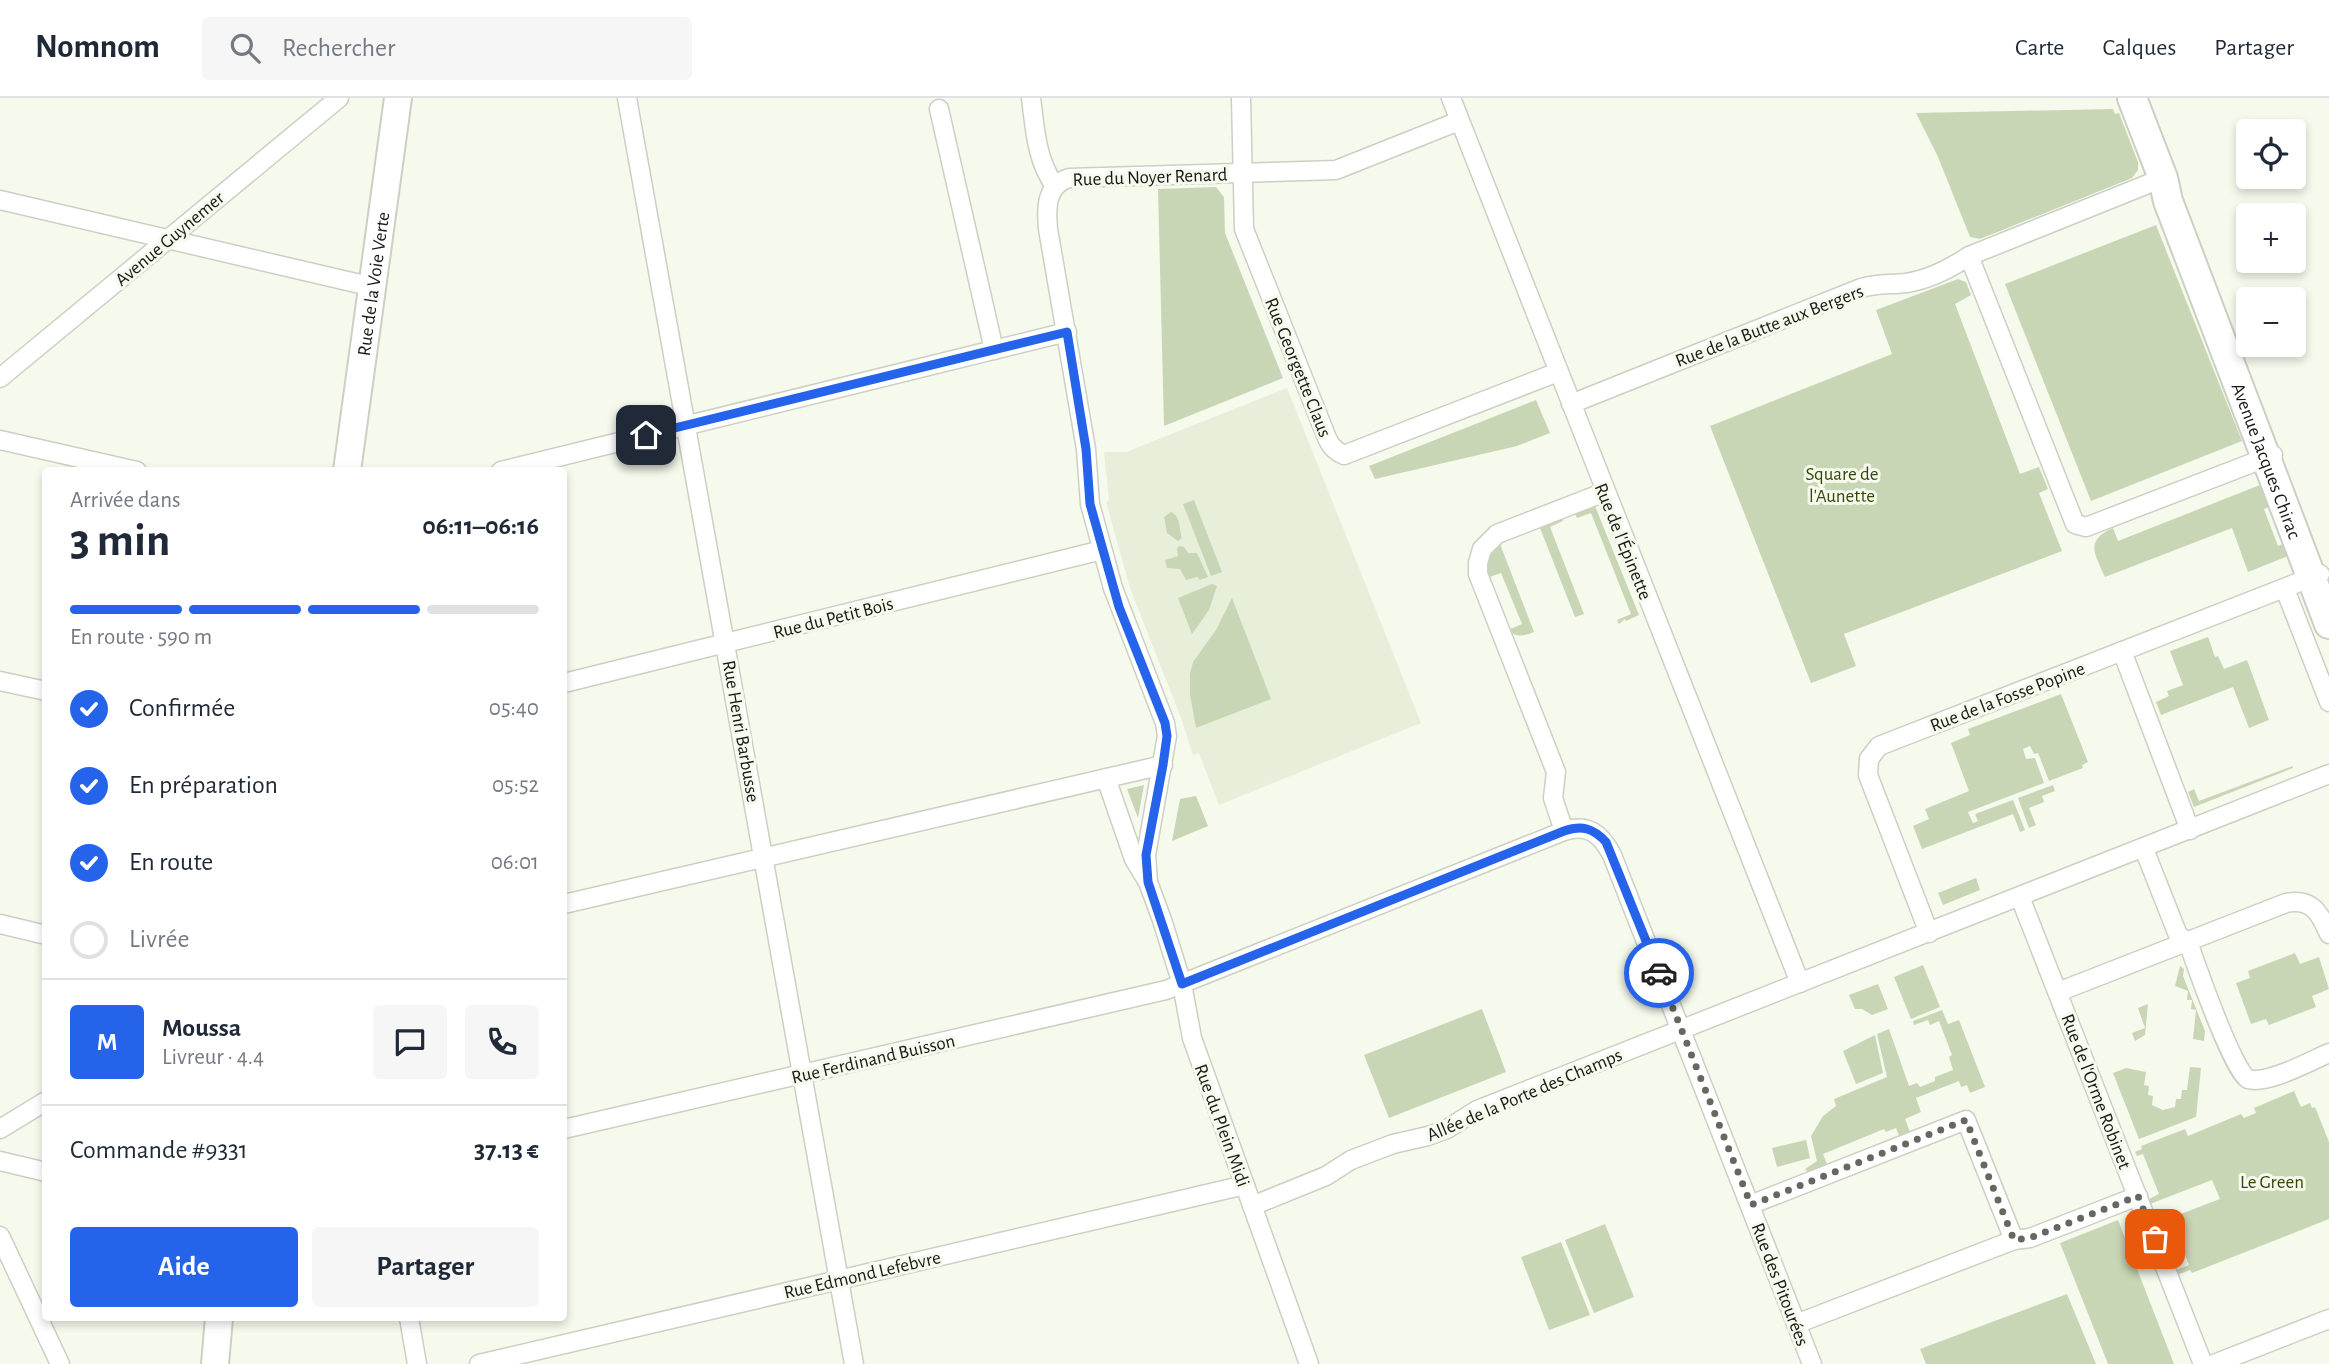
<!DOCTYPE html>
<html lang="fr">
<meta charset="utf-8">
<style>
body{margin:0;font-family:"Alegreya Sans",sans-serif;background:#f6f6f7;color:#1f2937;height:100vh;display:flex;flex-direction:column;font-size:26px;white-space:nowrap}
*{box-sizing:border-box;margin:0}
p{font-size:23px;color:#747a83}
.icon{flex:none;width:38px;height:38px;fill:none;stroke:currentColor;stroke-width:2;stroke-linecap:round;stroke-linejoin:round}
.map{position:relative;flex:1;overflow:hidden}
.drawer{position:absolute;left:42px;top:369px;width:525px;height:854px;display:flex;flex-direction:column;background:#fff;border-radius:7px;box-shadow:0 4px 10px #0003}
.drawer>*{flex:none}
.fabs{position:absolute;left:2236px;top:21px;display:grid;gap:14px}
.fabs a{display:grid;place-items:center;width:70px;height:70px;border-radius:7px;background:#fff;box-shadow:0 4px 10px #0003;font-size:35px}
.pin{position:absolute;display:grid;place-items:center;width:60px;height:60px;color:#fff;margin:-30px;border-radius:14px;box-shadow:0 4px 10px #0006}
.courier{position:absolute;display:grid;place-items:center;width:70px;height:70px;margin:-35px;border:5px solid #2563eb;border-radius:50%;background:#fff;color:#222;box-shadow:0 2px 9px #0007}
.headline em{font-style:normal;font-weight:700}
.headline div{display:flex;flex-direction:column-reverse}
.headline{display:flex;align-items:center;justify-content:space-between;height:119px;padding:0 28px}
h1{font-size:46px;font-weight:700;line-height:52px}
.bar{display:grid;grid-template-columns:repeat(4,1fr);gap:10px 7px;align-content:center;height:84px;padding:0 28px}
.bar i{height:9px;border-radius:5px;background:#e0e1e3}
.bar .on{background:#2563eb}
.bar p{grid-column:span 4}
.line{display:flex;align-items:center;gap:18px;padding:0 28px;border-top:2px solid #e0e1e3}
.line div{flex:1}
.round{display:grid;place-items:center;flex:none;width:74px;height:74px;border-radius:7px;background:#f6f6f7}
ol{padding:0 28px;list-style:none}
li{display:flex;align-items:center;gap:21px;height:77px}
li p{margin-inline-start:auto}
li .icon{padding:7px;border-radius:50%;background:#2563eb;color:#fff;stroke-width:4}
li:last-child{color:#747a83}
li i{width:38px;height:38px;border:4px solid #e0e1e3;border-radius:50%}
.cta{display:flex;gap:14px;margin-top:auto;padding:14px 28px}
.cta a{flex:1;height:80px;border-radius:7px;background:#2563eb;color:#fff;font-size:28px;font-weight:700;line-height:80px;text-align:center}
.cta a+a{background:#f6f6f7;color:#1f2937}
header{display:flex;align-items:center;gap:42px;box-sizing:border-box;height:98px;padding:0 35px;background:#fff;border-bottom:2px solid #e0e1e3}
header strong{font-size:33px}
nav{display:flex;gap:38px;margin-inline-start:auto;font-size:24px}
.search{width:490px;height:63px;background:#f6f6f7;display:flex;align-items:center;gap:18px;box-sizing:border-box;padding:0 24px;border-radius:7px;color:#747a83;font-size:26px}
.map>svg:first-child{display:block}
</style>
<header>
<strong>Nomnom</strong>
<div class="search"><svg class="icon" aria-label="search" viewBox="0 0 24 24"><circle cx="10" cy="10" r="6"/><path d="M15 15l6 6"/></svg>Rechercher</div>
<nav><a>Carte</a><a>Calques</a><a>Partager</a></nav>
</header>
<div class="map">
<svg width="2329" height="1266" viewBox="0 0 2329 1266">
<rect width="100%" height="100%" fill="#f5faed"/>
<path fill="#e7efda" d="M1287 290 1421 625 1219 707 1199 655 1193 657 1181 620 1130 490 1106 404 1109 402 1104 354H1126Z"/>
<g fill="#c9d6b5">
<path d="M2113 11 2115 16 2119 15 2138 64V72L2132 80 1980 141 1970 139 1938 59 1916 15Z"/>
<path d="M1216 89 1224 99 1225 135 1283 280 1164 328 1158 91Z"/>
<path d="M2156 127 2242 343 2091 403 2005 186Z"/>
<path d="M1958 181 1966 184 1971 197 1955 206 2020 376 2039 369 2048 391 2039 395 2062 453 1844 536 1856 568 1811 585 1710 328 1892 256 1876 212Z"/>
<path d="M1536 302 1550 335 1517 348 1375 381 1369 368Z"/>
<path d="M2260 387 2269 409 2264 411 2278 448 2283 446 2288 458 2248 474 2232 430 2105 479C2095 456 2084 443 2113 430L2118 443Z"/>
<path d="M1194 402 1222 474 1211 478 1183 406Z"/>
<path d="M1595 408 1639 517 1626 523 1625 521 1619 526 1617 522 1631 516 1591 415 1577 420 1574 414 1582 410 1584 413Z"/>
<path d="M1171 414C1181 418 1179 431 1182 440L1178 443 1167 435 1164 419Z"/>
<path d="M1560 416 1563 423 1550 429 1584 516 1575 519 1540 430 1527 435 1525 430Z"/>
<path d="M1511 435 1513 440 1500 446 1534 534C1524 538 1516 540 1508 532L1522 526 1501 475 1487 480C1486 454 1491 449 1511 435Z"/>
<path d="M1179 448 1184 449 1188 455H1197L1208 479 1200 482 1197 479 1186 482 1180 471 1167 470 1165 462 1178 458 1177 451Z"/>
<path d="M1212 486 1217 488 1209 512 1192 536 1178 500Z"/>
<path d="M1232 500 1271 601 1196 630 1190 597V576L1193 564 1216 532Z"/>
<path d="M2208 539 2215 559 2218 558 2224 571 2247 562 2269 622 2249 630 2233 589 2161 617 2156 604 2169 598 2167 593 2183 587 2170 553Z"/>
<path d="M2061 596 2088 664 2082 667 2083 670 2049 683 2038 655 2034 656 2030 648 2023 651 2026 661 2035 660 2044 685 1968 714 1973 725 1978 723 1975 716 2013 702 2025 732 2020 734 2013 716 1922 751 1913 728 1929 721 1925 711 1969 693 1951 645 1970 637 1968 631Z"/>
<path d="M2293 668V670L2194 709 2188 694 2194 691 2199 703Z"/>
<path d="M1144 687 1138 720 1127 691Z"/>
<path d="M2053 687 2055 693 2042 698 2044 704 2029 710 2036 727 2029 730 2018 700Z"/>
<path d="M1196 698 1208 728 1172 743 1180 701Z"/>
<path d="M1976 780 1980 792 1943 807 1938 795Z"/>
<path d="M2295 855 2300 866 2319 859 2329 891 2312 898 2316 909 2269 927 2266 921 2251 926 2236 885 2250 880 2248 873Z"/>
<path d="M1923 867 1940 909 1911 921 1894 879Z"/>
<path d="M2180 868 2184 871 2183 878 2205 933 2204 943 2193 941 2196 912 2191 911 2192 902H2187L2188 893 2175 888Z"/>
<path d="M1878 886 1888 911 1872 917 1862 911H1855L1849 897Z"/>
<path d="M2148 906 2145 937 2135 943 2132 935 2145 930 2138 910Z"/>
<path d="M1482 911 1506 974 1389 1020 1364 957Z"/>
<path d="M1942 912 1948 926 1959 922 1985 989 1970 995 1967 987 1961 989 1959 983 1916 1000 1921 1014 1905 1021 1910 1034 1924 1029 1925 1031 1900 1041 1896 1030 1886 1034 1884 1031 1823 1056 1828 1069 1810 1076 1805 1071 1817 1063 1811 1038 1823 1018 1836 1008 1834 1001 1887 979 1877 936 1889 931 1909 988 1917 985 1920 989 1935 983V979L1953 972 1949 959 1952 957 1939 923 1930 927 1928 922 1914 927 1913 923Z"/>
<path d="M1875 937 1883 975 1856 986 1843 953Z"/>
<path d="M2190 969 2201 970 2196 1019 2139 1041 2113 975 2126 970 2146 974 2144 987 2149 988 2148 997 2153 998 2152 1007 2163 1012 2175 1009 2176 1001H2181L2182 992H2187Z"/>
<path d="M2294 993 2301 1009 2310 1005 2312 1010 2315 1009 2329 1044V1121L2192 1175 2190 1172 2177 1177 2175 1173 2189 1167 2173 1126 2159 1130 2157 1125 2220 1101 2212 1082 2150 1106 2147 1102 2159 1096 2143 1056 2137 1058 2135 1054 2142 1051 2141 1048 2185 1031 2188 1038 2241 1016 2244 1020 2256 1015 2254 1010Z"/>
<path d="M1806 1042 1810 1060 1777 1069 1772 1050Z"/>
<path d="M2118 1122 2174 1266H2108L2060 1145Z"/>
<path d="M1605 1126 1634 1199 1594 1215 1565 1142Z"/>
<path d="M1561 1144 1590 1217 1549 1232 1521 1159Z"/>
<path d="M2067 1196 2096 1266H1926L1920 1251Z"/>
</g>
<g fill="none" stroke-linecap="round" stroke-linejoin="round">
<g stroke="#cbd0c3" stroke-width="21">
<g id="street">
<path d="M627 0 854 1266"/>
<path d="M1031 0C1035 30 1036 62 1055 88"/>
<path d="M1241 0 1244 131 1325 335C1329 346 1333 352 1344 357L1558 274"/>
<path d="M1451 0 1800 885"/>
<path d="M939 11 994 252"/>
<path d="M0 102 373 189"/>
<path d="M1969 158 2075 426 2086 429 2273 357"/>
<path d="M0 280 339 0"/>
<path d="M1571 306 1861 190C1879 185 1888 187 1906 185 1927 182 1951 170 1969 158L2163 80"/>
<path d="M0 342 137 373"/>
<path d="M501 373 1067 234"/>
<path d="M2285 491 2329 604"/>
<path d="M2122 553 2190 732"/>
<path d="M0 583 46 593"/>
<path d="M564 585 1102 452"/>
<path d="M1106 680 1134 761 1148 784 1162 822 1182 886 1192 940 1309 1266"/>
<path d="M1564 733 1553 700 1556 674 1478 476V465L1482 451 1497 436 1605 394"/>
<path d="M2144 751 2178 837 2188 844C2195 864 2234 976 2248 981 2267 987 2310 963 2329 955"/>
<path d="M1148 784 1146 757 1167 638 1165 625 1113 490 1090 406 1086 351 1048 131C1046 110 1046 87 1069 80L1336 72 1459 23"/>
<path d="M2020 799 2203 1266"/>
<path d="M564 806 1163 667"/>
<path d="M0 826 46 837"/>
<path d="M1929 835 1868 677 1869 661 1879 648 2320 476"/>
<path d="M2058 894 2286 805C2312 800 2320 815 2329 836"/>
<path d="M0 1031 46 1003"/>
<path d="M564 1031 1166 892 1564 733C1588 725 1601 736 1612 757L1812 1266"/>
<path d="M0 1063 46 1074"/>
<path d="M1750 1107 1966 1022 2014 1142"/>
<path d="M1252 1108 1326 1078 1351 1062 1393 1046 1428 1038 1447 1031 1477 1012 2329 676"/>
<path d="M0 1138 60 1266"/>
<path d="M409 1220 417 1266"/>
<path d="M1796 1226 2014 1142 2030 1140 2138 1098"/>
<path d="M479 1266 1245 1087"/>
<path d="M2214 1266 2329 1221"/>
</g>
</g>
<g stroke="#cbd0c3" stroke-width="30">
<g id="secondary">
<path id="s1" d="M347 373 398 0"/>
<path d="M215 1266 219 1220"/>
</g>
</g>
<g stroke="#cbd0c3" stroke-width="32">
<g id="primary">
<path id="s2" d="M2132 0 2163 80 2168 103C2223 244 2275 385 2329 526"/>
</g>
</g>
<use href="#street" stroke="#fff" stroke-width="18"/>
<use href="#secondary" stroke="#fff" stroke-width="26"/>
<use href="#primary" stroke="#fff" stroke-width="28"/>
</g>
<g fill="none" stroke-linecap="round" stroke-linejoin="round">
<path stroke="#656860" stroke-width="7" stroke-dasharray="0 12.6" d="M1659 875 1751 1107 1966 1022 2014 1142 2030 1140 2138 1098 2155 1141"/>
<path stroke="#2563eb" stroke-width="9" d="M646 337 1067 234 1086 351 1090 406 1119 509 1165 625 1167 638 1163 667 1146 757 1148 784 1182 886 1564 733C1582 727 1593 730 1606 744L1659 875"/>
</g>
<g text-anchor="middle" stroke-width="6" stroke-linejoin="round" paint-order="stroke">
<g font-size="19" fill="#171914" stroke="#f5faed">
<text transform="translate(1150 78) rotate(-2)" y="7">Rue du Noyer Renard</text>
<text transform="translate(169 140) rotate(-40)" y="7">Avenue Guynemer</text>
<text dy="7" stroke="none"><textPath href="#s1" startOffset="189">Rue de la Voie Verte</textPath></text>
<text transform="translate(1769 227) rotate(-21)" y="7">Rue de la Butte aux Bergers</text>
<text transform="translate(1299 269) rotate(68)" y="7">Rue Georgette Claus</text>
<text dy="7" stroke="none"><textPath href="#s2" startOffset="387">Avenue Jacques Chirac</textPath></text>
<text transform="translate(1624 443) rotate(68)" y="7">Rue de l'Épinette</text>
<text transform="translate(833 519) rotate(-14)" y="7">Rue du Petit Bois</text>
<text transform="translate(2007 598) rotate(-21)" y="7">Rue de la Fosse Popine</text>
<text transform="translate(742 633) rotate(80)" y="7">Rue Henri Barbusse</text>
<text transform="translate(873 960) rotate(-13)" y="7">Rue Ferdinand Buisson</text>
<text transform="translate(2097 993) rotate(69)" y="7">Rue de l'Orme Robinet</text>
<text transform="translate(1524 996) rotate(-23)" y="7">Allée de la Porte des Champs</text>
<text transform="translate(1223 1027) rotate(70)" y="7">Rue du Plein Midi</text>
<text transform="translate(862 1176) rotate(-13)" y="7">Rue Edmond Lefebvre</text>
<text transform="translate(1781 1186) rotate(69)" y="7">Rue des Pitourées</text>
</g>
<g font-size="19" fill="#36470a" stroke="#f5faed">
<text x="1842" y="382">Square de<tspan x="1842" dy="22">l'Aunette</tspan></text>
<text x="2272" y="1090">Le Green</text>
</g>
</g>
</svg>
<div class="fabs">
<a><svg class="icon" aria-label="locate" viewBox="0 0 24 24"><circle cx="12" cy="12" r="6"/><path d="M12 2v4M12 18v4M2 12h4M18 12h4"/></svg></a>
<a>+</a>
<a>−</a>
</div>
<div class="pin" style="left:2155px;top:1141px;background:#ea580c"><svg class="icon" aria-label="bag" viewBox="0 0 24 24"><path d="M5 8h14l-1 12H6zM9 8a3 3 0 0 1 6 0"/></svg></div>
<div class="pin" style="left:646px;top:337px;background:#1f2937"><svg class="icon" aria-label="home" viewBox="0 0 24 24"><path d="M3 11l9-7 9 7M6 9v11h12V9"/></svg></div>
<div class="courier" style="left:1659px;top:875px"><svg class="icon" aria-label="car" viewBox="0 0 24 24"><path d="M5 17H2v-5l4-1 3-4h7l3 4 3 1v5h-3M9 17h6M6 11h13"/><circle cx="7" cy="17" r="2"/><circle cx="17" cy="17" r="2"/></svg></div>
<section class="drawer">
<div class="headline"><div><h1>3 min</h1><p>Arrivée dans</p></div><em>06:11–06:16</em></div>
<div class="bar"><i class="on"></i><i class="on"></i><i class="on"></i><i></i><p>En route · 590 m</p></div>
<ol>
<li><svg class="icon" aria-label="check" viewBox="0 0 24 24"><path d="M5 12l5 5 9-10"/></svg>Confirmée<p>05:40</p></li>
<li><svg class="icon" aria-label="check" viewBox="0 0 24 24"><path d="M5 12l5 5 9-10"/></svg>En préparation<p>05:52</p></li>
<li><svg class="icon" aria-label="check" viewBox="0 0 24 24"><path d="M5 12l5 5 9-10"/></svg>En route<p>06:01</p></li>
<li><i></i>Livrée</li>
</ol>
<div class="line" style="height:126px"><b class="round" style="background:#2563eb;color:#fff">M</b><div><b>Moussa</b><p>Livreur · 4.4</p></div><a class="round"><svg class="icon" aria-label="chat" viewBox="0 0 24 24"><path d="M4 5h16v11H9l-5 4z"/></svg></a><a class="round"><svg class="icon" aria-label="phone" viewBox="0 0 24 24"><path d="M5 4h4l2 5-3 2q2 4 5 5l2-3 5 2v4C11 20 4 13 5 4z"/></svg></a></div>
<div class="line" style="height:91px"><div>Commande #9331</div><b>37.13 €</b></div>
<div class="cta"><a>Aide</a><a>Partager</a></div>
</section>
</div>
